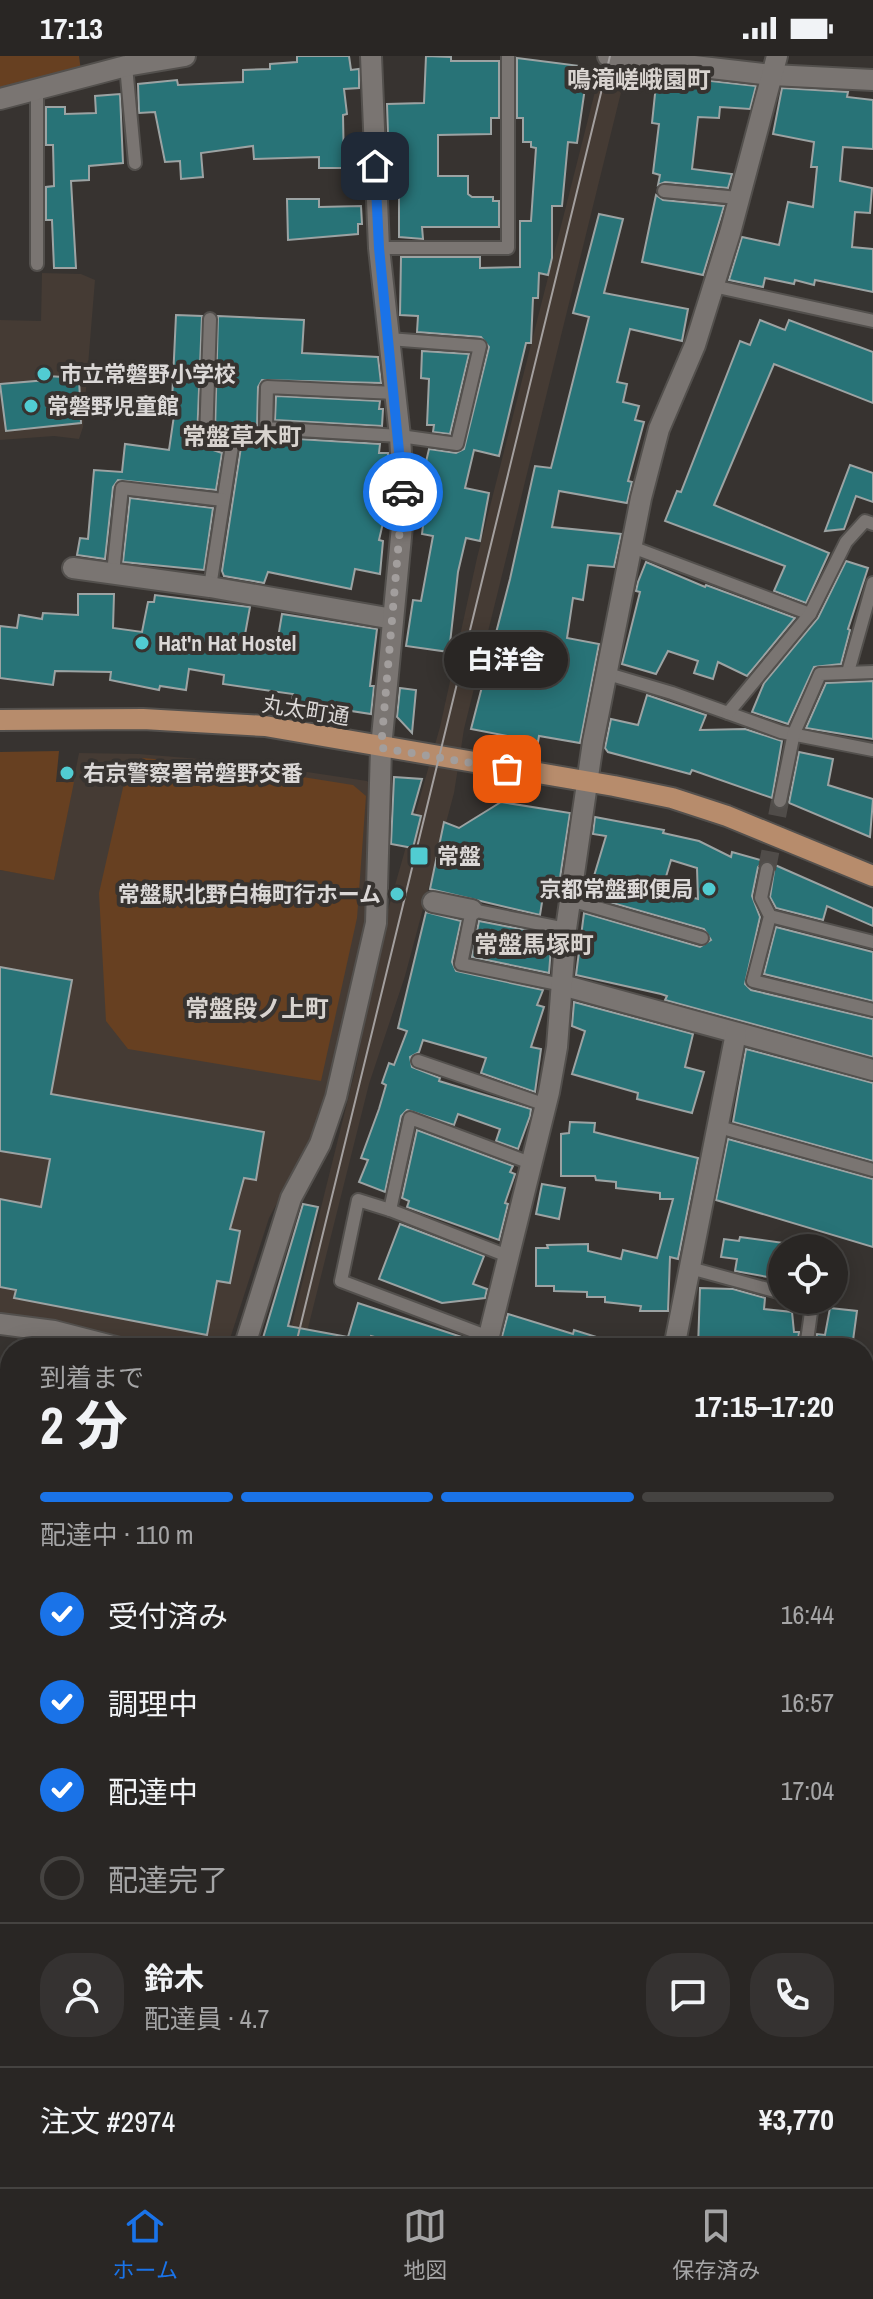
<!DOCTYPE html>
<html lang="ja">
<meta charset="utf-8">
<style>
body{margin:0;font-family:"Archivo Narrow","Noto Sans JP",sans-serif;background:#353231;color:#f1f3f6;height:100vh;display:flex;flex-direction:column;font-size:30px;white-space:nowrap}
*{box-sizing:border-box;margin:0}
p{font-size:26px;color:#a5a5a6}
.icon{flex:none;width:44px;height:44px;fill:none;stroke:currentColor;stroke-width:2;stroke-linecap:round;stroke-linejoin:round}
.map{position:relative;flex:1;overflow:hidden}
.drawer{position:absolute;left:0px;top:1282px;width:874px;height:850px;display:flex;flex-direction:column;background:#292624;border-radius:32px 32px 0 0;box-shadow:0 4px 20px #0003,0 0 0 2px #454341}
.drawer>*{flex:none}
.tools{position:absolute;left:768px;top:1178px;display:grid;gap:16px}
.tools a{display:grid;place-items:center;width:80px;height:80px;border-radius:50%;background:#292624;box-shadow:0 4px 20px #0003,0 0 0 2px #454341;font-size:40px}
.pin{position:absolute;display:grid;place-items:center;width:68px;height:68px;color:#fff;margin:-34px;border-radius:16px;box-shadow:0 4px 12px #0006}
.courier{position:absolute;display:grid;place-items:center;width:80px;height:80px;margin:-40px;border:6px solid #1a73e8;border-radius:50%;background:#fff;color:#222;box-shadow:0 2px 10px #0007}
.bubble{position:absolute;height:56px;border-radius:28px;background:#292624;box-shadow:0 4px 20px #0003,0 0 0 2px #454341;font-size:26px;font-weight:800;line-height:56px;text-align:center}
.overview em{font-style:normal;font-weight:800}
.overview div{display:flex;flex-direction:column-reverse}
.overview{display:flex;align-items:center;justify-content:space-between;height:136px;padding:0 40px}
h1{font-size:52px;font-weight:800;line-height:60px}
.bar{display:grid;grid-template-columns:repeat(4,1fr);gap:12px 8px;align-content:center;height:96px;padding:0 40px}
.bar i{height:10px;border-radius:6px;background:#454341}
.bar .on{background:#1a73e8}
.bar p{grid-column:span 4}
.line{display:flex;align-items:center;gap:20px;padding:0 40px;border-top:2px solid #454341}
.line div{flex:1}
.round{display:grid;place-items:center;flex:none;width:84px;height:84px;border-radius:32px;background:#353231}
ol{padding:0 40px;list-style:none}
li{display:flex;align-items:center;gap:24px;height:88px}
li p{margin-inline-start:auto}
li .icon{padding:8px;border-radius:50%;background:#1a73e8;color:#fff;stroke-width:4}
li:last-child{color:#a5a5a6}
li i{width:44px;height:44px;border:4px solid #454341;border-radius:50%}
.status{display:flex;justify-content:space-between;align-items:center;height:56px;padding:0 40px;background:#292624;direction:ltr}
.status svg{height:22px;fill:currentColor}
.menu{display:flex;justify-content:space-around;align-items:center;height:112px;border-top:2px solid #454341;background:#292624;font-size:22px;color:#a5a5a6}
.menu a{display:grid;justify-items:center;gap:4px}
.menu .on{color:#1a73e8}
.map>svg:first-child{display:block}
</style>
<div class="status"><b>17:13</b><svg viewBox="0 0 49 12"><path d="M0 12V9h3v3zM5 12V6h3v6zM10 12V3h3v9zM15 12V0h3v12zM26 1h20v11H26zM47 4h2v5h-2z"/></svg></div>
<div class="map">
<svg width="873" height="2131" viewBox="0 0 873 2131">
<rect width="100%" height="100%" fill="#373330"/>
<g fill="#453b34">
<path d="M604 0H630L464 673 454 737 405 920 369 1028 303 1292H286L356 1011 384 868 440 671 477 502Z"/>
<path d="M42 217 81 218 95 224 83 371 79 383 54 380 0 384V264L41 265Z"/>
<path d="M79 697 139 698 248 707 367 725 374 732 367 864 330 1029 317 1072 269 1162 227 1292H153L47 1264 0 1261V814L54 823Z"/>
</g>
<g fill="#674021">
<path d="M0 0H79L81 15 0 38Z"/>
<path d="M59 695 56 726H74L54 824 0 814V696Z"/>
<path d="M143 702 233 710 353 729 366 740 357 862 321 1025 128 993 106 965 99 837 127 714Z"/>
</g>
<g fill="#287377" stroke="#9ca3a3" stroke-width="2" fill-rule="evenodd">
<path d="M297 0H349L351 14 359 13V32L344 33 347 58 343 59 344 112H319V101L254 103 253 90 201 97 203 121 181 123 180 105 165 106 155 56 139 57 138 28 177 24 178 29 243 26V14L270 13V8L297 6Z"/>
<path d="M426 0 451 1V5H499V62H491V78L438 79V120H468V138L472 141H493V145H499V171H422L423 183 399 181V128L393 129 392 109H389L387 48 424 47Z"/>
<path d="M517 2 588 11 577 87 568 86 562 150H552V202L548 219 539 217 538 242H533L531 287H526L499 400 474 394 465 432 489 437 480 485 466 482 458 516 449 596 406 590 413 544 421 545 433 480 422 478 430 411 425 410 429 393 456 397 464 393 489 291 481 281 417 276 418 260 400 259 401 201H480V212L520 211V165H531L536 92 531 91V86H523V62H517Z"/>
<path d="M657 19 756 30 750 53 720 51 719 62 698 61 692 113 732 118 728 132 665 126 658 129 660 119 653 117 659 68 652 67Z"/>
<path d="M782 32 848 36 847 41 873 44V93L843 91 840 125 872 132 870 157 855 156 852 191 873 193V236L815 224 814 229 795 224 794 228 765 222 763 231 729 224 742 181 779 189 788 146 813 151 817 111H811L814 86 773 78Z"/>
<path d="M120 38 123 107 89 110V124L71 125 76 212H54L52 164H46V131L54 130 53 89H46V51H65V58L96 57 95 40Z"/>
<path d="M656 139 663 144 724 150 703 219 642 206Z"/>
<path d="M287 143H319V151L361 150 362 168H358V178L288 184Z"/>
<path d="M599 158 623 163 604 237 688 253 682 285 630 273 617 326 627 328 623 346 639 350 635 364 644 366 628 425 632 426 627 447 559 435 552 471 621 478 614 511 588 509 583 544 573 542 567 582 599 588 580 687 539 680 538 686 471 673 510 523 535 410 551 412 589 261 573 257Z"/>
<path d="M176 259 202 260 197 383 201 390 222 397 216 434 118 424 113 431 105 503 77 499 80 482 88 483 94 414 122 416 125 388 169 394 176 346 172 345Z"/>
<path d="M218 260 304 264 302 297 378 301 381 327 262 324 258 331 257 372 265 381 380 388 379 397H388L389 441 379 484 383 485 380 518 355 513 351 533 268 516 264 527 224 520 222 515 241 391 238 383 215 376Z"/>
<path d="M760 264 785 274 789 264 873 296V347L774 308 714 449 829 497 806 547 774 535 785 510 665 465 677 435 681 436 740 285 750 289Z"/>
<path d="M422 295 469 298 450 378 433 376 434 369H427L429 323 421 322Z"/>
<path d="M47 320 79 322 81 367 6 375 0 328 47 324Z"/>
<path d="M276 340 380 345 379 353H383L382 370 275 364Z"/>
<path d="M850 409 873 417V446L856 440 844 473 825 475Z"/>
<path d="M130 442 213 452 204 514 123 506Z"/>
<path d="M846 505 868 512 848 573 850 574 841 608 814 611 788 668 752 656 764 627 818 562Z"/>
<path d="M646 506 705 531 706 529 795 562 747 620 718 606 713 623 694 617 698 605 668 595 656 618 622 608 640 536 636 535 638 526Z"/>
<path d="M78 538H114L113 572 142 576 148 546H154L155 539 250 551 244 584 277 588 282 558 377 573 370 630H374L371 658 292 646 293 638 223 628 224 619 189 613 186 634 160 630 159 634 110 624 111 616 55 615 53 629 0 622V570L17 572 19 559 42 563 43 557 78 559Z"/>
<path d="M873 625V683L806 672 826 627Z"/>
<path d="M400 632 416 634 412 677 397 661Z"/>
<path d="M647 639 706 659 700 674 745 673 782 685 772 742 692 714 690 718 608 696 605 692 611 663 638 669Z"/>
<path d="M799 696 833 703 828 729 873 743 870 781 789 747Z"/>
<path d="M394 721 422 723 412 758 421 760 413 792 391 788Z"/>
<path d="M501 746 570 757 560 822 553 821 549 841 543 840 540 859 430 833 444 766 459 772Z"/>
<path d="M595 761 664 774 663 777 699 785 731 801 732 796 764 805 758 811 752 840 760 861 745 928 751 934 873 963V1001L665 944 667 940 661 938 576 919 584 857 700 891 711 884 704 873 588 840 606 780 593 778ZM671 804 697 812 698 843 662 834Z"/>
<path d="M775 809 873 852V870L827 850 823 864 776 852 770 841Z"/>
<path d="M426 856 461 865 452 906 456 915 543 934 537 949 544 951 531 991 541 993 535 1036 481 1017 486 1002 423 984 419 996 410 1001 412 1011 440 1022 439 1025 531 1053 530 1060 518 1093 496 1085 500 1073 458 1058 454 1069 407 1054 401 1060 385 1136 359 1126 368 1104 361 1102 379 1053 386 1029 382 1027 389 1007 394 1009 407 975 398 972Z"/>
<path d="M479 865 552 879 549 917 472 901Z"/>
<path d="M776 871 873 896V945L764 918Z"/>
<path d="M0 911 72 924 51 1038 264 1076 256 1124 244 1122 230 1173 240 1175 230 1227 217 1225 207 1279 14 1242 16 1234 0 1231V1143L41 1151 50 1103 0 1095Z"/>
<path d="M574 946 693 978 685 1011 704 1016 692 1057 637 1043 638 1037 572 1018 585 975 572 970Z"/>
<path d="M746 993 873 1027V1105L733 1066Z"/>
<path d="M570 1066 595 1067 594 1076 698 1102 678 1203 670 1201 668 1255H640L641 1250 605 1246V1241H587V1236L554 1235V1230H536V1192H548L547 1189 588 1188V1195L621 1203 623 1194 657 1202 673 1143H660V1137L616 1132V1126L596 1124 595 1120H561V1078L569 1077Z"/>
<path d="M417 1074 513 1110 510 1116 515 1118 505 1147 508 1148 499 1184 407 1151 409 1145 402 1142Z"/>
<path d="M728 1083 873 1123V1191L716 1144Z"/>
<path d="M542 1128 565 1132 559 1163 536 1158Z"/>
<path d="M303 1148 318 1151 288 1270 348 1281 358 1247 474 1285 473 1292H413L371 1280 367 1292H260Z"/>
<path d="M400 1168 484 1200 473 1228 487 1233 485 1242 442 1247 379 1223Z"/>
<path d="M740 1181 784 1187 779 1223 735 1215 737 1203 721 1201 724 1183 739 1185Z"/>
<path d="M700 1232 733 1233 765 1242 764 1253 792 1256 794 1276H799L797 1292H698Z"/>
<path d="M830 1252 857 1255 852 1292H815L817 1278 825 1279Z"/>
<path d="M508 1258 573 1278 574 1274 619 1288V1292H499Z"/>
</g>
<g fill="none" stroke-linecap="round" stroke-linejoin="round">
<path stroke="#504c49" stroke-width="18" stroke-dasharray="18 9" stroke-linecap="butt" d="M767 813 780 745"/>
<g stroke="#53504d" stroke-width="16">
<g id="service">
<path d="M126 10 135 107"/>
<path d="M37 34V208"/>
<path d="M664 135 738 142"/>
<path d="M379 192H508V0"/>
<path d="M713 230 873 265"/>
<path d="M210 263 206 383 232 390 210 531"/>
<path d="M389 283 480 290 457 388 400 380 266 372 267 331 395 337"/>
<path d="M632 491 810 558"/>
<path d="M113 517 122 432 223 444"/>
<path d="M848 616 873 527"/>
<path d="M608 618 672 637 781 676 873 694"/>
<path d="M728 657 810 558 846 486 865 465 873 468"/>
<path d="M780 745 794 677 820 618 873 616"/>
<path d="M767 813 761 842 770 860 753 925 873 954"/>
<path d="M570 844 702 882"/>
<path d="M770 860 873 886"/>
<path d="M562 929 461 908 472 854 566 873"/>
<path d="M418 1005 546 1049"/>
<path d="M719 1071 873 1114"/>
<path d="M390 1154 358 1144 341 1225 489 1281"/>
<path d="M510 1201 390 1154 410 1062 533 1108"/>
<path d="M690 1212 782 1237"/>
<path d="M803 1244 811 1256 806 1292"/>
<path d="M0 1669 10 1671"/>
<path d="M0 1866 10 1823"/>
<path d="M864 1918 873 1917"/>
<path d="M0 1932 10 1950"/>
<path d="M30 2131 32 2122"/>
</g>
</g>
<g stroke="#53504d" stroke-width="24">
<g id="minor">
<path d="M608 0 772 19 873 24"/>
<path d="M0 43 126 10 185 0"/>
<path d="M73 512 210 531 393 563"/>
<path d="M433 846 472 854"/>
<path d="M562 929 873 1014"/>
<path d="M0 1268 54 1275 120 1292"/>
<path d="M244 1292 291 1142 320 1088 336 1041 376 867 381 692 404 449 400 380 379 192 371 0"/>
<path d="M486 1292 549 1036 557 991 566 873 593 686 641 442 659 373 695 289 730 177 777 0"/>
<path d="M674 1292 736 977"/>
<path d="M864 1525 873 1526"/>
<path d="M864 2000 873 1998"/>
<path d="M129 2131 134 2122"/>
</g>
</g>
<g stroke="#53504d" stroke-width="24">
<path id="primary" d="M0 664 143 663 265 670 614 730 672 742 727 760 873 820"/>
</g>
<use href="#service" stroke="#7a7572" stroke-width="12"/>
<use href="#minor" stroke="#7a7572" stroke-width="20"/>
<use href="#primary" stroke="#b78c6c" stroke-width="20"/>
<g stroke="#a4a09f" stroke-width="2">
<path d="M295 1292 610 0"/>
<path d="M82 2131 85 2122"/>
</g>
<g stroke="#a4a09f" stroke-width="6" stroke-dasharray="10 10" stroke-linecap="butt">
<path d="M864 2020 873 2018"/>
<path d="M0 2064 10 2065"/>
<path d="M0 2076 10 2077"/>
</g>
</g>
<g fill="none" stroke-linecap="round" stroke-linejoin="round">
<path stroke="#a29e9d" stroke-width="8" stroke-dasharray="0 14.4" d="M403 436 381 692 507 713"/>
<path stroke="#1a73e8" stroke-width="10" d="M375 110 379 192 403 436"/>
</g>
<g fill="#51ccd2" stroke="#373330" stroke-width="3">
<circle cx="44" cy="318" r="8"/>
<circle cx="31" cy="350" r="8"/>
<circle cx="142" cy="587" r="8"/>
<circle cx="67" cy="717" r="8"/>
<rect x="409" y="790" width="20" height="20" rx="4"/>
<circle cx="709" cy="833" r="8"/>
<circle cx="397" cy="838" r="8"/>
</g>
<g text-anchor="middle" stroke-width="8" stroke-linejoin="round" paint-order="stroke">
<g font-size="22" font-weight="bold" fill="#dbd8d7" stroke="#373330" text-anchor="start">
<text x="60" y="326">市立常磐野小学校</text>
<text x="47" y="358">常磐野児童館</text>
<text x="158" y="595">Hat'n Hat Hostel</text>
<text x="83" y="725">右京警察署常磐野交番</text>
<text x="437" y="808">常盤</text>
<text x="693" y="841" text-anchor="end">京都常盤郵便局</text>
<text x="381" y="846" text-anchor="end">常盤駅北野白梅町行ホーム</text>
</g>
<g font-size="22" fill="#dbd8d7" stroke="#373330">
<text transform="translate(306 654) rotate(9)" y="8">丸太町通</text>
</g>
<g font-size="24" font-weight="bold" fill="#d8d3cf" stroke="#373330">
<text x="639" y="32">鳴滝嵯峨園町</text>
<text x="242" y="389">常盤草木町</text>
<text x="534" y="897">常盤馬塚町</text>
<text x="257" y="961">常盤段ノ上町</text>
</g>
</g>
</svg>
<div class="tools">
<a><svg class="icon" aria-label="locate" viewBox="0 0 24 24"><circle cx="12" cy="12" r="6"/><path d="M12 2v4M12 18v4M2 12h4M18 12h4"/></svg></a>
</div>
<div class="pin" style="left:507px;top:713px;background:#ea580c"><svg class="icon" aria-label="bag" viewBox="0 0 24 24"><path d="M5 8h14l-1 12H6zM9 8a3 3 0 0 1 6 0"/></svg></div>
<div class="pin" style="left:375px;top:110px;background:#1f2937"><svg class="icon" aria-label="home" viewBox="0 0 24 24"><path d="M3 11l9-7 9 7M6 9v11h12V9"/></svg></div>
<div class="courier" style="left:403px;top:436px"><svg class="icon" aria-label="car" viewBox="0 0 24 24"><path d="M5 17H2v-5l4-1 3-4h7l3 4 3 1v5h-3M9 17h6M6 11h13"/><circle cx="7" cy="17" r="2"/><circle cx="17" cy="17" r="2"/></svg></div>
<div class="bubble" style="left:444px;top:576px;width:124px">白洋舎</div>
<section class="drawer">
<div class="overview"><div><h1>2 分</h1><p>到着まで</p></div><em>17:15–17:20</em></div>
<div class="bar"><i class="on"></i><i class="on"></i><i class="on"></i><i></i><p>配達中 · 110 m</p></div>
<ol>
<li><svg class="icon" aria-label="check" viewBox="0 0 24 24"><path d="M5 12l5 5 9-10"/></svg>受付済み<p>16:44</p></li>
<li><svg class="icon" aria-label="check" viewBox="0 0 24 24"><path d="M5 12l5 5 9-10"/></svg>調理中<p>16:57</p></li>
<li><svg class="icon" aria-label="check" viewBox="0 0 24 24"><path d="M5 12l5 5 9-10"/></svg>配達中<p>17:04</p></li>
<li><i></i>配達完了</li>
</ol>
<div class="line" style="height:144px"><a class="round"><svg class="icon" aria-label="person" viewBox="0 0 24 24"><circle cx="12" cy="8" r="4"/><path d="M4 21q1-7 8-7t8 7"/></svg></a><div><b>鈴木</b><p>配達員 · 4.7</p></div><a class="round"><svg class="icon" aria-label="chat" viewBox="0 0 24 24"><path d="M4 5h16v11H9l-5 4z"/></svg></a><a class="round"><svg class="icon" aria-label="phone" viewBox="0 0 24 24"><path d="M5 4h4l2 5-3 2q2 4 5 5l2-3 5 2v4C11 20 4 13 5 4z"/></svg></a></div>
<div class="line" style="height:104px"><div>注文 #2974</div><b>¥3,770</b></div>
</section>
</div>
<nav class="menu">
<a class="on"><svg class="icon" aria-label="home" viewBox="0 0 24 24"><path d="M3 11l9-7 9 7M6 9v11h12V9"/></svg>ホーム</a>
<a><svg class="icon" aria-label="map" viewBox="0 0 24 24"><path d="M3 6l6-2 6 2 6-2v14l-6 2-6-2-6 2zM9 4v14M15 6v14"/></svg>地図</a>
<a><svg class="icon" aria-label="saved" viewBox="0 0 24 24"><path d="M7 4h10v16l-5-4-5 4z"/></svg>保存済み</a>
</nav>
